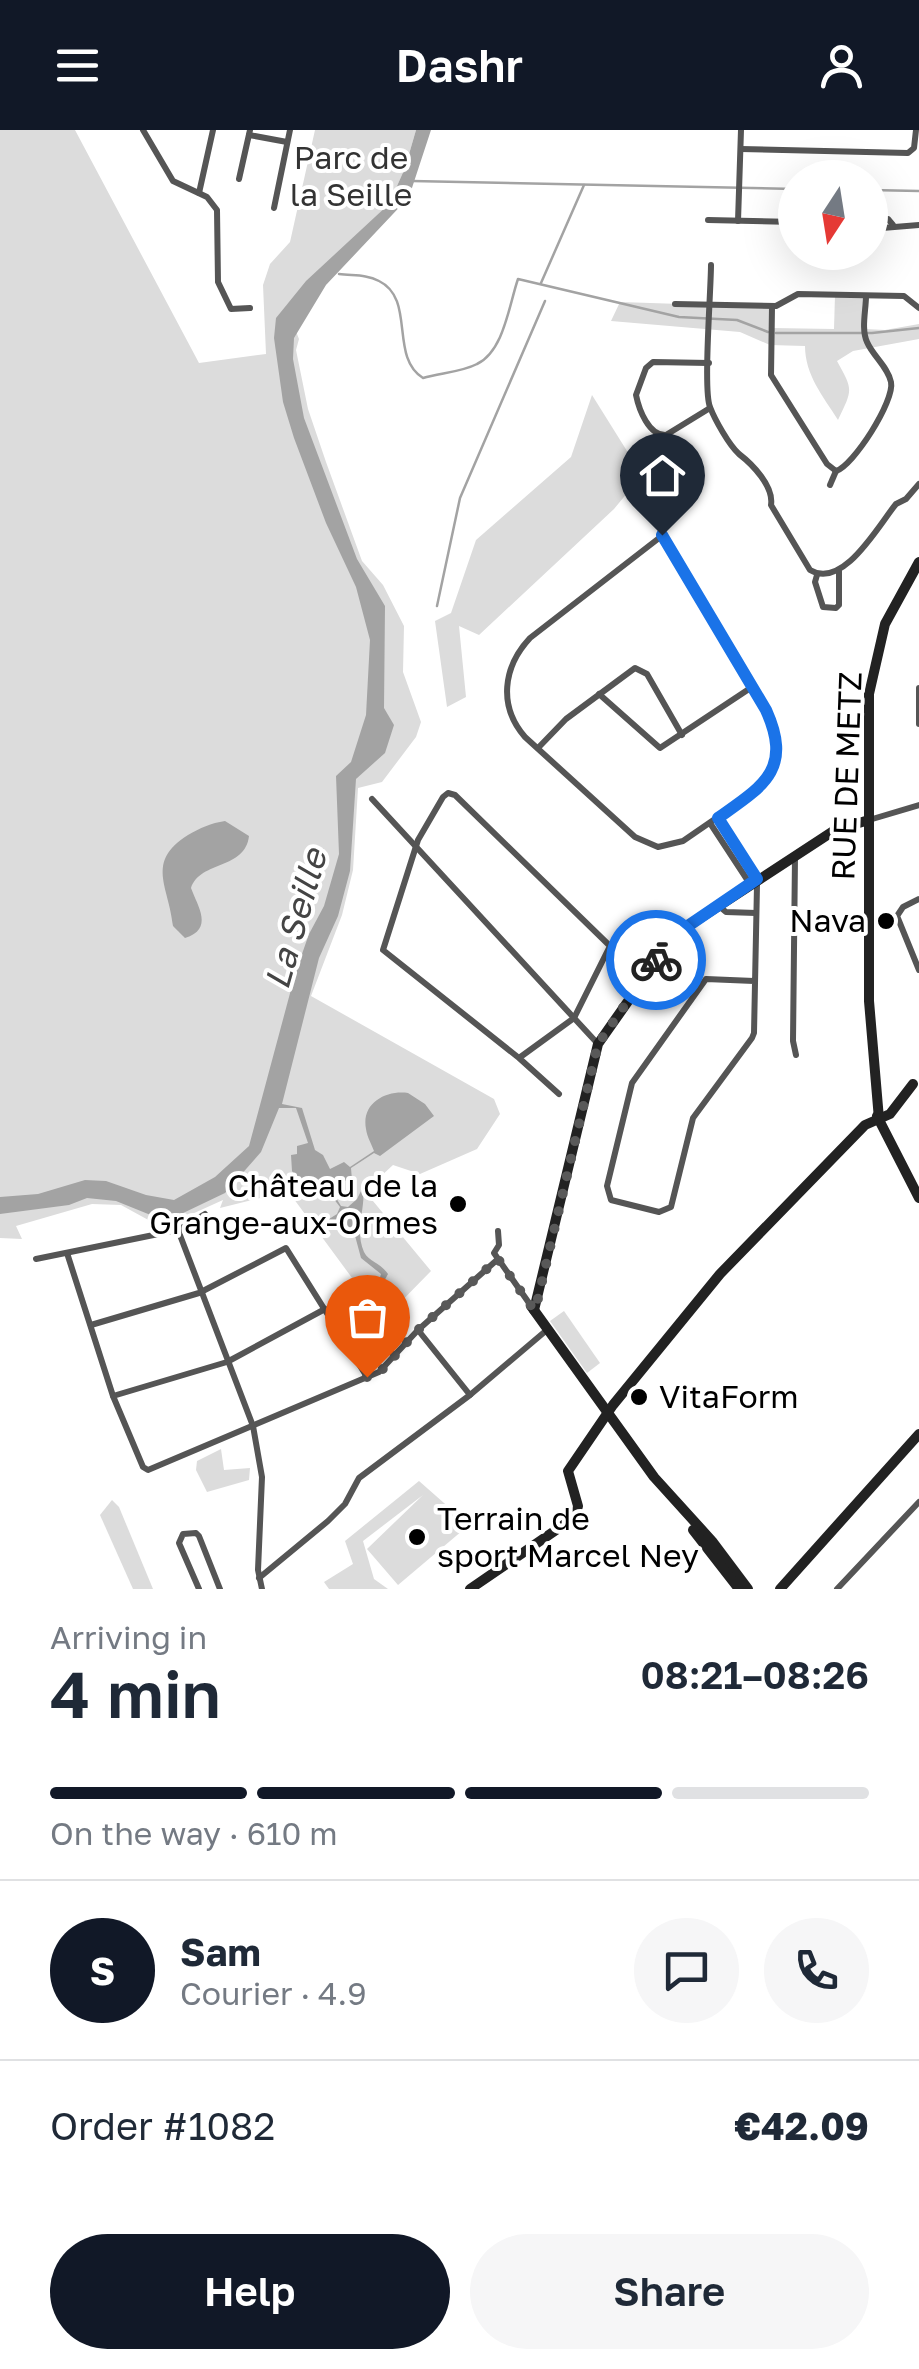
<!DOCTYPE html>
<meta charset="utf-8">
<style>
body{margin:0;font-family:"Golos Text",sans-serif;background:#f6f6f7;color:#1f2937;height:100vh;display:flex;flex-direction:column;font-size:38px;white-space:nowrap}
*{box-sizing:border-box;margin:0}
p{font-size:32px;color:#747a83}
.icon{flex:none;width:55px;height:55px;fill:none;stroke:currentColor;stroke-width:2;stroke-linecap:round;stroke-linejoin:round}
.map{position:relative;height:1459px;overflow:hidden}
.sheet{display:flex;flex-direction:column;background:#fff;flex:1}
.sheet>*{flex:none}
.needle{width:65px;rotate:192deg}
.tools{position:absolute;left:778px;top:30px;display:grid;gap:20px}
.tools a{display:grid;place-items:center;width:110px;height:110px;border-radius:50%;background:#fff;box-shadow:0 10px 40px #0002;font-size:50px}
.pin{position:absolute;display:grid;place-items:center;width:85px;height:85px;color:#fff;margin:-102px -42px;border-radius:50% 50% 50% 0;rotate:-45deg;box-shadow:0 0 10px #0007}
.pin .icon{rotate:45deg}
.courier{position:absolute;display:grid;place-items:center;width:100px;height:100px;margin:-50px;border:8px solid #1a73e8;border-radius:50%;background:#fff;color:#222;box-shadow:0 2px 12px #0007}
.summary em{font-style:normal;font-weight:600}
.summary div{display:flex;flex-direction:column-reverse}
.summary{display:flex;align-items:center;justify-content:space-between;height:170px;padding:0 50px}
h1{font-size:65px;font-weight:600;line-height:75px}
.bar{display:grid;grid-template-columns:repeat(4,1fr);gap:15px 10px;align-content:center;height:120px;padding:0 50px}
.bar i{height:12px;border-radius:8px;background:#e0e1e3}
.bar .on{background:#111827}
.bar p{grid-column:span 4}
.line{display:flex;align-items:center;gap:25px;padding:0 50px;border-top:2px solid #e0e1e3}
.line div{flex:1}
.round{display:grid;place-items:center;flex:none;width:105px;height:105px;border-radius:52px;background:#f6f6f7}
.action{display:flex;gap:20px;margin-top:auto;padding:20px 50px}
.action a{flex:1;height:115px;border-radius:60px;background:#111827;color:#fff;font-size:40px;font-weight:600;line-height:115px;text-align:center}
.action a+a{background:#f6f6f7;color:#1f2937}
header{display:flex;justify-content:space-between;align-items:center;height:130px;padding:0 50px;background:#111827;color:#fff;font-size:45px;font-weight:600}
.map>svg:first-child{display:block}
</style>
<header><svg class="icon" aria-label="menu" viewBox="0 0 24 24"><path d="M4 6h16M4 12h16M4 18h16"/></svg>Dashr<svg class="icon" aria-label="person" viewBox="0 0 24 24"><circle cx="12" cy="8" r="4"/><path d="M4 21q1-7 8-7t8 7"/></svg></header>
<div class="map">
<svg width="919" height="1459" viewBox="0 0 919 1459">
<rect width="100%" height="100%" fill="#fff"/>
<g fill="#dcdcdc">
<path d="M0 0H75L199 233 266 224 263 155 270 134 290 112 315 0H416L405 38 389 74 286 176 299 209 296 220 308 279 326 332 362 431 383 455 404 496 403 542 421 592 416 607 382 652 358 658 353 740 342 785 311 866 494 969 500 984 477 1019 420 1044 393 1035 380 1047 367 1049 363 1059 431 1141 383 1190 288 1061 220 1078 223 1070 170 1094 152 1092 121 1075 92 1074 16 1096 22 1109 0 1108Z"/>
<path d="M835 165 866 166 865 199 885 200 919 194V209L853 221 837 231C853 260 853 259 838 290 823 266 805 245 805 216L770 215 740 202 611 191 620 172 772 177V198L834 199Z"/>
<path d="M592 265 642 345 614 379 479 505 459 496 466 567 447 577 435 491 451 483 476 410 571 327Z"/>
<path d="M564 1181 600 1233 587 1243 550 1191Z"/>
<path d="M221 1319 224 1340 250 1338 249 1350 207 1362 196 1340 197 1331Z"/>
<path d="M419 1351 469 1395 398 1455 367 1419 423 1365 363 1411 374 1449 388 1459H329L324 1452 353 1434 345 1411Z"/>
<path d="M112 1370 119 1377 153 1459H133L100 1385Z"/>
</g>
<g fill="#a3a3a3">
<path d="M416 0H431L409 67 326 155 294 208 293 229 304 288 357 429 385 476 384 578 394 595 385 623 356 649 350 741 338 786 319 828 282 974 302 978 315 1020 323 1025 330 1039 344 1032 350 1037 374 1021C372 1015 367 1007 366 999 361 973 386 960 408 963L425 974 434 986 380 1026 374 1023 351 1038 352 1050 340 1051 333 1063 341 1076 348 1077 357 1069 363 1057C366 1079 354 1099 364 1122 369 1132 381 1133 388 1144L381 1157 380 1184 373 1172 381 1144 361 1128 354 1102 345 1093 324 1098 321 1094 337 1084 340 1077 330 1064 318 1068 307 1067 292 1041 291 1025 297 1024V1016L308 1013 296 978H279L261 1022 225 1063 179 1085 158 1088 116 1071 87 1068 69 1075 0 1084V1067L38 1064 85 1050 106 1051 146 1065 174 1070 215 1047 249 1016 296 841 309 804 324 776 339 724 336 646 351 632 366 585 370 510 356 457 326 393 294 308 283 272 274 208 276 188 306 151 389 74 405 38Z"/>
<path d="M225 691 249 706C245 740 201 730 191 758 198 777 214 799 185 808L173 796C169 756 145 732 188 705 200 698 211 693 225 691Z"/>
</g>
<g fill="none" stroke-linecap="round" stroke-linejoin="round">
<g stroke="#a3a3a3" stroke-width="2.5">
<path d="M412 51 795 59"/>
<path d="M870 60 919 61"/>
<path d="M339 144C353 146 366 144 379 151 416 169 389 227 423 248 440 243 462 242 477 234 504 221 509 175 518 149L679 187 737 190 768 202"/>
<path d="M541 153 584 55"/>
<path d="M776 203H872L919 198"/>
<path d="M437 476 460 368 545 171"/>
</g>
<g stroke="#555" stroke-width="6">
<path d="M143 0 173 51 207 67 217 80 218 152 231 179 250 178"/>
<path d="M249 5 287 12"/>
<path d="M741 19 908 23 914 18 916 0"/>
<path d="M239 49 250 0"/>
<path d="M199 63 213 0"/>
<path d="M274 78 290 0"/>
<path d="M870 89H888L893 95"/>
<path d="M708 90 795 92"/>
<path d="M738 91 741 0"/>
<path d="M870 99 919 95"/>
<path d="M711 135C711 160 703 260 710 277 715 290 729 315 739 324 752 334 774 356 771 375L810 440C843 460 878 396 896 374L906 369 919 354"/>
<path d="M675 174 776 176 798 164 904 166 919 178"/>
<path d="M772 177 771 245 827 334 836 341C853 336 895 271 891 252 888 237 873 226 867 212 861 199 866 180 866 166"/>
<path d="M709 233 653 232 646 238 636 265C639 280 649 306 666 305L710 278"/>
<path d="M830 355 836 341"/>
<path d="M649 371 663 405 769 586 776 620 770 647 760 658 683 711 658 717 635 707 525 607C498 576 503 537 530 508L663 405"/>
<path d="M817 445 815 452 823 477 836 478 839 475V441"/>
<path d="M919 558V594"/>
<path d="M599 564 660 618 752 557"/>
<path d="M538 618 566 589 635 538 647 544 682 605"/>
<path d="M372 669 598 914"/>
<path d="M718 688 757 749"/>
<path d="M869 690 919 675"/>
<path d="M710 693 750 754"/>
<path d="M795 727 793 911 796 925"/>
<path d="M919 769 903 777 897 786 919 840"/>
<path d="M720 777 726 782 756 783"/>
<path d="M754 851 706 849 632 953 607 1056 611 1070 659 1082 671 1077 693 988 752 908 754 903 757 755 754 751"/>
<path d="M519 928 574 888 610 816 455 665 448 663 443 667 418 710 383 820 519 928 559 964"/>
<path d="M178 1100 253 1296 262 1347 258 1440 262 1459"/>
<path d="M498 1101 499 1115 494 1123 529 1173"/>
<path d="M67 1123 113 1266 143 1337 148 1340 379 1242 418 1200 498 1129"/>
<path d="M36 1129 178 1100 205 1084"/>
<path d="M91 1195 199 1163 286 1118 367 1247"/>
<path d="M418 1200 470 1265"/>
<path d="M113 1266 227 1232 325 1179"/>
<path d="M259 1448 328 1391 345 1374 359 1348 470 1265 548 1199"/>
<path d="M199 1459 179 1413 183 1404 196 1403 199 1406 220 1459"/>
<path d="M837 1459 919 1372"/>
</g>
<g stroke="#222" stroke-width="10">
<path d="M877 986 919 1068"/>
<path d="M879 989 869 871V564L885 494 919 432"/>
<path d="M531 1176 654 1347 712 1411 748 1459"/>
<path d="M534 1180 598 914 664 820 682 800 835 700 869 690"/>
<path d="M693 1400 739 1459"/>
<path d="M470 1459 575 1387 578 1376 568 1341 613 1275 720 1144 865 995 890 984 913 954"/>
<path d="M780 1459 919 1304"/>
</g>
</g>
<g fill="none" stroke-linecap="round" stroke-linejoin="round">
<path stroke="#595959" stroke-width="10" stroke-dasharray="0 18" d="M367 1247 380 1242 418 1200 498 1129 534 1180 536 1177 598 914 656 830"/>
<path stroke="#1a73e8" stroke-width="12" d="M656 830 682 800 757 749 718 688C763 656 793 640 766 580L662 405"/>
</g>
<g fill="#000" stroke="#fff" stroke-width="4">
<circle cx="886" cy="791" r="10"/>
<circle cx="458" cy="1074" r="10"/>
<circle cx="639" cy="1267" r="10"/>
<circle cx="417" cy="1407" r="10"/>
</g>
<g text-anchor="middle" stroke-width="8" stroke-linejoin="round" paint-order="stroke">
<g font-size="32" fill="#333" stroke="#fff">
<text x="351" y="39">Parc de<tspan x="351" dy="37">la Seille</tspan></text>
</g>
<g font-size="32" fill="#000" stroke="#fff">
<text transform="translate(847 646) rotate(-88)" y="11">RUE DE METZ</text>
</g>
<g font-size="32" fill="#000" stroke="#fff" text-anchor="end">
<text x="866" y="802">Nava</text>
<text x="438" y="1067">Château de la<tspan x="438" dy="37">Grange-aux-Ormes</tspan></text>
<text x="659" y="1278" text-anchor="start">VitaForm</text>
<text x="437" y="1400" text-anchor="start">Terrain de<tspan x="437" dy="37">sport Marcel Ney</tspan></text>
</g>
<g font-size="35" font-style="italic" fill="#444" stroke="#fff">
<text transform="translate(296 789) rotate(-74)" y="12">La Seille</text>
</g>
</g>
</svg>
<div class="tools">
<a><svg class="needle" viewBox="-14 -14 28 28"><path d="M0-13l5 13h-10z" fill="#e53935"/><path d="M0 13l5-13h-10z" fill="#747a83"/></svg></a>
</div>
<div class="pin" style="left:367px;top:1247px;background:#ea580c"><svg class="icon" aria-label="bag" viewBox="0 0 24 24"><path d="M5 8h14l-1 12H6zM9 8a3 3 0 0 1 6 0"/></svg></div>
<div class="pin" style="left:662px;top:405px;background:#1f2937"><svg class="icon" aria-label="home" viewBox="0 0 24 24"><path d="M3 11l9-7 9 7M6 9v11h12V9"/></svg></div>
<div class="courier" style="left:656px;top:830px"><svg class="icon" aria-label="bike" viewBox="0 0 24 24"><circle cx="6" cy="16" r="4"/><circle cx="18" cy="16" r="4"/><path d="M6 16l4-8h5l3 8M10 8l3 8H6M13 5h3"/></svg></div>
</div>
<section class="sheet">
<div class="summary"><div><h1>4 min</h1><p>Arriving in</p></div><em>08:21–08:26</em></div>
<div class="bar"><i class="on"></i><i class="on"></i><i class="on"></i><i></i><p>On the way · 610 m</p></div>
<div class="line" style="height:180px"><b class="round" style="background:#111827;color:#fff">S</b><div><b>Sam</b><p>Courier · 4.9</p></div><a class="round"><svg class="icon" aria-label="chat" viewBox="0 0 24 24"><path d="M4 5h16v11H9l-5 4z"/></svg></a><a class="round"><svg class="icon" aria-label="phone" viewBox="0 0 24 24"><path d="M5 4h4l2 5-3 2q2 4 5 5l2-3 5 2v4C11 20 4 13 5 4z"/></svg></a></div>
<div class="line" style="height:130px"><div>Order #1082</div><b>€42.09</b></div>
<div class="action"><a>Help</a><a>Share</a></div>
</section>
